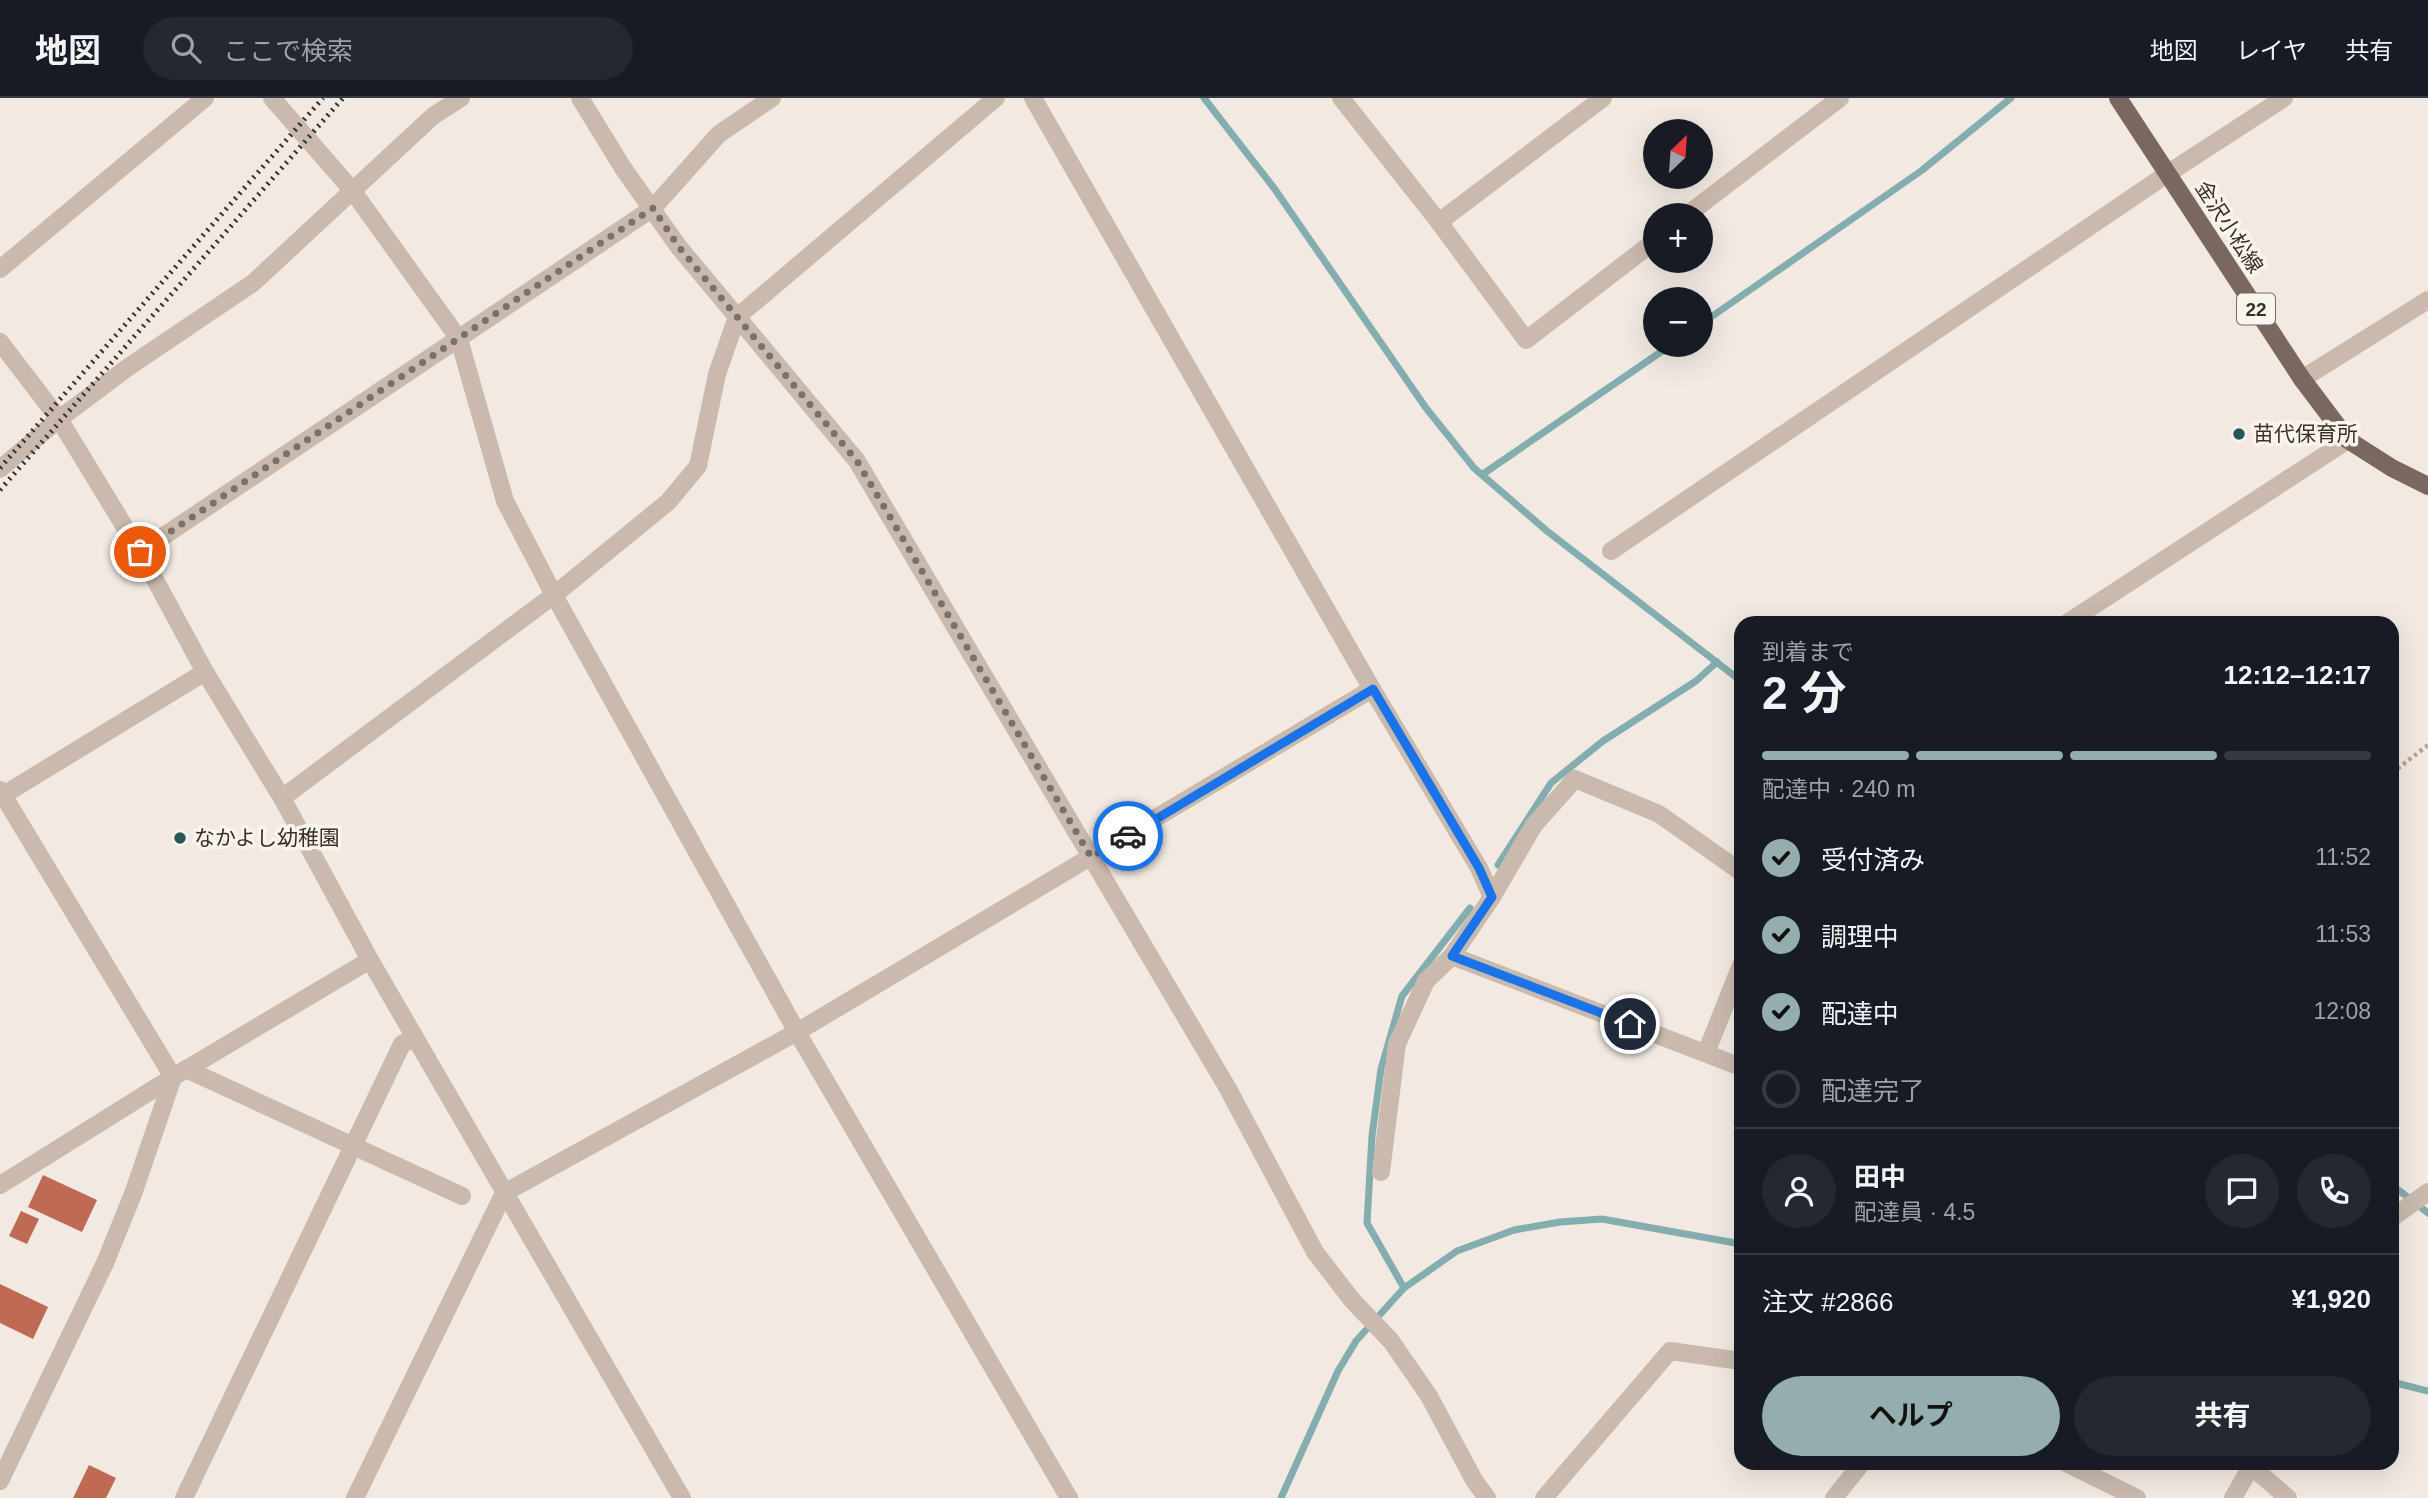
<!DOCTYPE html>
<html lang="ja">
<meta charset="utf-8">
<style>
body{margin:0;font-family:Helvetica,"Noto Sans JP",sans-serif;background:#242831;color:#f1f3f6;height:100vh;display:flex;flex-direction:column;font-size:26px;white-space:nowrap}
*{box-sizing:border-box;margin:0}
p{font-size:23px;color:#9ea1a6}
.icon{flex:none;width:38px;height:38px;fill:none;stroke:currentColor;stroke-width:2;stroke-linecap:round;stroke-linejoin:round}
.map{position:relative;flex:1;overflow:hidden}
.drawer{position:absolute;left:1734px;top:518px;width:665px;height:854px;display:flex;flex-direction:column;background:#171b24;border-radius:21px;box-shadow:0 7px 28px #0002}
.drawer>*{flex:none}
.needle{width:46px;rotate:25deg}
.tools{position:absolute;left:1643px;top:21px;display:grid;gap:14px}
.tools a{display:grid;place-items:center;width:70px;height:70px;border-radius:50%;background:#171b24;box-shadow:0 7px 28px #0002;font-size:35px}
.pin{position:absolute;display:grid;place-items:center;width:60px;height:60px;color:#fff;margin:-30px;border:4px solid #fff;border-radius:50%;box-shadow:0 2px 7px #0007}
.courier{position:absolute;display:grid;place-items:center;width:70px;height:70px;margin:-35px;border:5px solid #1a73e8;border-radius:50%;background:#fff;color:#222;box-shadow:0 2px 9px #0007}
.head em{font-style:normal;font-weight:700}
.head div{display:flex;flex-direction:column-reverse}
.head{display:flex;align-items:center;justify-content:space-between;height:119px;padding:0 28px}
h1{font-size:46px;font-weight:700;line-height:52px}
.bar{display:grid;grid-template-columns:repeat(4,1fr);gap:10px 7px;align-content:center;height:84px;padding:0 28px}
.bar i{height:9px;border-radius:5px;background:#363941}
.bar .selected{background:#95adaf}
.bar p{grid-column:span 4}
.line{display:flex;align-items:center;gap:18px;padding:0 28px;border-top:2px solid #363941}
.line div{flex:1}
.round{display:grid;place-items:center;flex:none;width:74px;height:74px;border-radius:37px;background:#242831}
ol{padding:0 28px;list-style:none}
li{display:flex;align-items:center;gap:21px;height:77px}
li p{margin-inline-start:auto}
li .icon{padding:7px;border-radius:50%;background:#95adaf;color:#111;stroke-width:4}
li:last-child{color:#9ea1a6}
li i{width:38px;height:38px;border:4px solid #363941;border-radius:50%}
.cta{display:flex;gap:14px;margin-top:auto;padding:14px 28px}
.cta a{flex:1;height:80px;border-radius:42px;background:#95adaf;color:#111;font-size:28px;font-weight:700;line-height:80px;text-align:center}
.cta a+a{background:#242831;color:#f1f3f6}
header{display:flex;align-items:center;gap:42px;box-sizing:border-box;height:98px;padding:0 35px;background:#171b24;border-bottom:2px solid #363941}
header strong{font-size:33px}
nav{display:flex;gap:38px;margin-inline-start:auto;font-size:24px}
.search{width:490px;height:63px;background:#242831;display:flex;align-items:center;gap:18px;box-sizing:border-box;padding:0 24px;border-radius:38px;color:#9ea1a6;font-size:26px}
.map>svg:first-child{display:block}
</style>
<header>
<strong>地図</strong>
<div class="search"><svg class="icon" aria-label="search" viewBox="0 0 24 24"><circle cx="10" cy="10" r="6"/><path d="M15 15l6 6"/></svg>ここで検索</div>
<nav><a>地図</a><a>レイヤ</a><a>共有</a></nav>
</header>
<div class="map">
<svg width="2428" height="1400" viewBox="0 0 2428 1400">
<rect width="100%" height="100%" fill="#f2eae2"/>
<g fill="none" stroke-linecap="round" stroke-linejoin="round">
<g stroke="#83adae" stroke-width="7">
<path d="M1204 0 1274 90 1426 310 1474 370 1547 433 1741 583"/>
<path d="M1701 226 1921 73 2011 0"/>
<path d="M1483 376 1671 247"/>
<path d="M1498 767 1551 685 1603 643 1696 583 1717 564"/>
<path d="M2392 1087 2428 1115"/>
<path d="M1404 1190 1367 1125 1372 1038 1381 971 1402 898 1470 810"/>
<path d="M2392 1284 2428 1293"/>
<path d="M1281 1400 1338 1273 1356 1243 1404 1190 1457 1153 1514 1132 1560 1124 1602 1121 1741 1146"/>
</g>
</g>
<g fill="#be6a55">
<path d="M43 1077 97 1102 82 1134 28 1109Z"/>
<path d="M21 1113 39 1121 27 1146 9 1138Z"/>
<path d="M0 1186 48 1209 33 1241 0 1225Z"/>
<path d="M89 1367 116 1380 106 1400H73Z"/>
</g>
<g fill="none" stroke-linecap="round" stroke-linejoin="round">
<path stroke="#b6a499" stroke-width="4.5" stroke-dasharray="3.5 3.5" stroke-linecap="butt" d="M2392 675 2428 647"/>
<g stroke="#cabaae" stroke-width="18">
<path d="M272 0 352 92 459 241 505 403 554 497 797 934 1069 1400"/>
<path d="M580 0 623 70 678 148 857 363 1227 989 1315 1154 1352 1202 1391 1243 1429 1298 1474 1382 1487 1400"/>
<path d="M1341 0 1439 124 1526 242 1656 142"/>
<path d="M1687 117 1840 0"/>
<path d="M1439 124 1603 0"/>
<path d="M0 171 205 0"/>
<path d="M2302 281 2428 202"/>
<path d="M0 371 59 321 127 270 253 185 433 18 461 0"/>
<path d="M1611 453 2167 76 2284 0"/>
<path d="M140 454 653 110 719 36 772 0"/>
<path d="M2067 525 2348 342"/>
<path d="M0 692 173 979 133 1096 105 1165 0 1383"/>
<path d="M0 699 205 574"/>
<path d="M282 700 554 497 668 404 698 368 717 276 737 219 996 0"/>
<path d="M1452 858 1741 969"/>
<path d="M1706 955 1741 867"/>
<path d="M186 971 462 1098"/>
<path d="M1381 1074 1397 946 1426 883 1452 858 1492 799 1534 727 1575 681 1659 716 1741 774"/>
<path d="M0 1087 173 979 370 862"/>
<path d="M2392 1120 2428 1094"/>
<path d="M2066 1365 2137 1400"/>
<path d="M2252 1369 2288 1400"/>
<path d="M184 1400 402 946 415 940"/>
<path d="M355 1400 504 1095 797 934 1372 591"/>
<path d="M1544 1400 1670 1253 1741 1263"/>
<path d="M1834 1400 1862 1365"/>
<path d="M2233 1400 2253 1365"/>
</g>
<g stroke="#cabaae" stroke-width="18">
<path d="M1033 0 1372 591 1479 770 1492 799"/>
<path d="M0 244 59 321 140 454 205 574 282 700 370 862 682 1400"/>
</g>
<path stroke="#7a675e" stroke-width="18" d="M2118 0 2302 281 2348 342 2392 370 2428 388"/>
<g stroke="#39302c" stroke-width="5" stroke-dasharray="2 5" stroke-linecap="butt">
<path d="M0 370 323 0"/>
<path d="M0 392 343 0"/>
</g>
</g>
<g fill="none" stroke-linecap="round" stroke-linejoin="round">
<path stroke="#7a716c" stroke-width="7" stroke-dasharray="0 12.6" d="M140 454 653 110 678 148 857 363 1091 759 1128 738"/>
<path stroke="#1a73e8" stroke-width="9" d="M1128 738 1373 591 1479 770 1492 799 1452 858 1630 926"/>
</g>
<g fill="#245758" stroke="#faf4ef" stroke-width="2.5">
<circle cx="2239" cy="336" r="7"/>
<circle cx="180" cy="740" r="7"/>
</g>
<g text-anchor="middle" stroke-width="7" stroke-linejoin="round" paint-order="stroke">
<rect fill="#faf4ef" stroke="#736b66" stroke-width="2" x="2237" y="195.5" width="38" height="31" rx="5"/>
<g font-size="19" font-weight="bold" fill="#39302c">
<text x="2256" y="218">22</text>
</g>
<g font-size="21" fill="#39302c" stroke="#faf4ef">
<text transform="translate(2229 129) rotate(57)" y="7">金沢小松線</text>
</g>
<g font-size="21" fill="#39302c" stroke="#faf4ef" text-anchor="start">
<text x="2253" y="343">苗代保育所</text>
<text x="194" y="747">なかよし幼稚園</text>
</g>
</g>
</svg>
<div class="tools">
<a><svg class="needle" viewBox="-14 -14 28 28"><path d="M0-13l5 13h-10z" fill="#e53935"/><path d="M0 13l5-13h-10z" fill="#9ea1a6"/></svg></a>
<a>+</a>
<a>−</a>
</div>
<div class="pin" style="left:140px;top:454px;background:#ea580c"><svg class="icon" aria-label="bag" viewBox="0 0 24 24"><path d="M5 8h14l-1 12H6zM9 8a3 3 0 0 1 6 0"/></svg></div>
<div class="pin" style="left:1630px;top:926px;background:#1f2937"><svg class="icon" aria-label="home" viewBox="0 0 24 24"><path d="M3 11l9-7 9 7M6 9v11h12V9"/></svg></div>
<div class="courier" style="left:1128px;top:738px"><svg class="icon" aria-label="car" viewBox="0 0 24 24"><path d="M5 17H2v-5l4-1 3-4h7l3 4 3 1v5h-3M9 17h6M6 11h13"/><circle cx="7" cy="17" r="2"/><circle cx="17" cy="17" r="2"/></svg></div>
<section class="drawer">
<div class="head"><div><h1>2 分</h1><p>到着まで</p></div><em>12:12–12:17</em></div>
<div class="bar"><i class="selected"></i><i class="selected"></i><i class="selected"></i><i></i><p>配達中 · 240 m</p></div>
<ol>
<li><svg class="icon" aria-label="check" viewBox="0 0 24 24"><path d="M5 12l5 5 9-10"/></svg>受付済み<p>11:52</p></li>
<li><svg class="icon" aria-label="check" viewBox="0 0 24 24"><path d="M5 12l5 5 9-10"/></svg>調理中<p>11:53</p></li>
<li><svg class="icon" aria-label="check" viewBox="0 0 24 24"><path d="M5 12l5 5 9-10"/></svg>配達中<p>12:08</p></li>
<li><i></i>配達完了</li>
</ol>
<div class="line" style="height:126px"><a class="round"><svg class="icon" aria-label="person" viewBox="0 0 24 24"><circle cx="12" cy="8" r="4"/><path d="M4 21q1-7 8-7t8 7"/></svg></a><div><b>田中</b><p>配達員 · 4.5</p></div><a class="round"><svg class="icon" aria-label="chat" viewBox="0 0 24 24"><path d="M4 5h16v11H9l-5 4z"/></svg></a><a class="round"><svg class="icon" aria-label="phone" viewBox="0 0 24 24"><path d="M5 4h4l2 5-3 2q2 4 5 5l2-3 5 2v4C11 20 4 13 5 4z"/></svg></a></div>
<div class="line" style="height:91px"><div>注文 #2866</div><b>¥1,920</b></div>
<div class="cta"><a>ヘルプ</a><a>共有</a></div>
</section>
</div>
